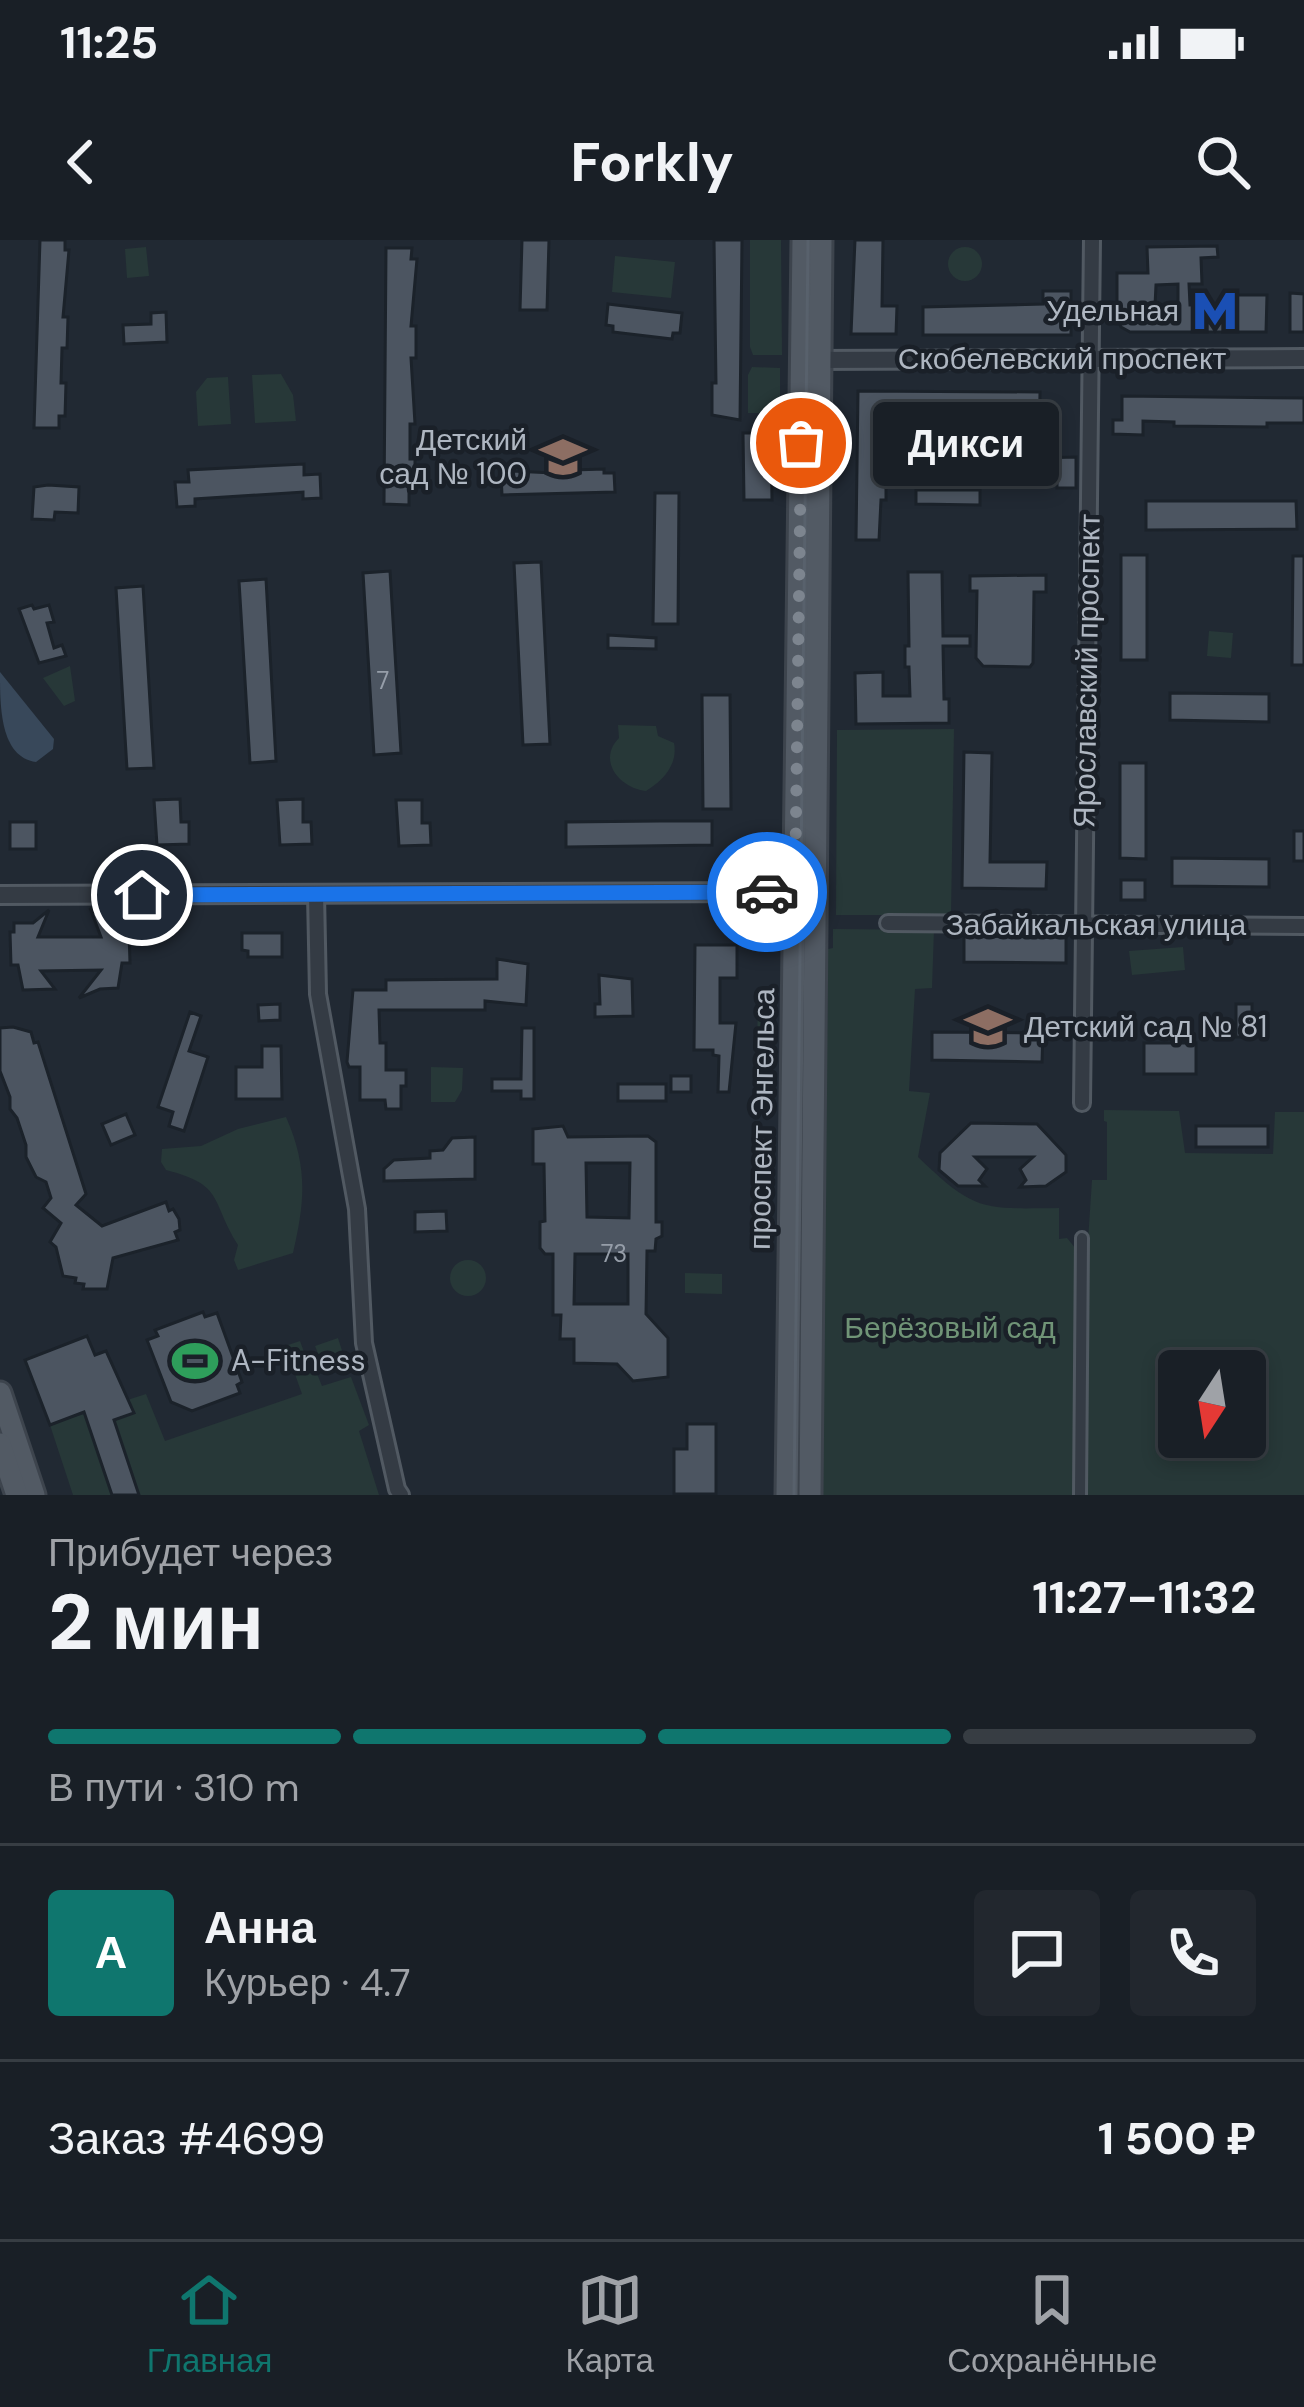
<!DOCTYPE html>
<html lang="ru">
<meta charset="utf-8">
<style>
body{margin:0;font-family:"DM Sans",sans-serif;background:#22272e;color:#f1f3f6;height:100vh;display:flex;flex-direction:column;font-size:45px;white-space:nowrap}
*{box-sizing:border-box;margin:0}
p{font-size:39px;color:#9fa2a7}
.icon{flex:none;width:66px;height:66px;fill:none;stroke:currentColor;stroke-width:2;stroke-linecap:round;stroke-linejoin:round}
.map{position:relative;height:1255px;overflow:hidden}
.details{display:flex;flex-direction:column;background:#191f26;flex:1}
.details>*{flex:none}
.needle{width:78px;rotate:192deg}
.tools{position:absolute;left:1158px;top:1110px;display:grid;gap:24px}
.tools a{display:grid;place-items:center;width:108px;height:108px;border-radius:12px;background:#191f26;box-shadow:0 6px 18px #0003,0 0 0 3px #373d43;font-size:60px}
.pin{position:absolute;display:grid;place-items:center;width:102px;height:102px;color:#fff;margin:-51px;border:6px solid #fff;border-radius:50%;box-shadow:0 3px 12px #0007}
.courier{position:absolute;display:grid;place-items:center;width:120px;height:120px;margin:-60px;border:9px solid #1a73e8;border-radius:50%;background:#fff;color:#222;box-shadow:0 3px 15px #0007}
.bubble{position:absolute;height:84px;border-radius:12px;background:#191f26;box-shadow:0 6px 18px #0003,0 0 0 3px #373d43;font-size:39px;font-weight:800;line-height:84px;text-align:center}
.overview em{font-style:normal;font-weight:800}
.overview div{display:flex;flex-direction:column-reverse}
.overview{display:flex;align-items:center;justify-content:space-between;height:204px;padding:0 48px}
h1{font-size:78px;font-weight:800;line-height:90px}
.bar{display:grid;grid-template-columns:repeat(4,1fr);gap:18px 12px;align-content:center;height:144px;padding:0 48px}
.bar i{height:15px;border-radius:9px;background:#373d43}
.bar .on{background:#0f766e}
.bar p{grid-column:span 4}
.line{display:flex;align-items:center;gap:30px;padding:0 48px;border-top:3px solid #373d43}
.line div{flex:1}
.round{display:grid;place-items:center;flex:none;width:126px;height:126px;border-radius:12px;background:#22272e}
.status{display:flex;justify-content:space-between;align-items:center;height:84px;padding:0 60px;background:#191f26;direction:ltr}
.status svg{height:33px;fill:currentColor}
header{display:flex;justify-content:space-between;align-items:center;height:156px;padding:0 48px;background:#191f26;font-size:54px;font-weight:800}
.tab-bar{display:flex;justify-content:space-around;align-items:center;height:168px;border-top:3px solid #373d43;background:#191f26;font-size:33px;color:#9fa2a7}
.tab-bar a{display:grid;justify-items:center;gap:6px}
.tab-bar .on{color:#0f766e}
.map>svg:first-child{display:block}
</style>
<div class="status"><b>11:25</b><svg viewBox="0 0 49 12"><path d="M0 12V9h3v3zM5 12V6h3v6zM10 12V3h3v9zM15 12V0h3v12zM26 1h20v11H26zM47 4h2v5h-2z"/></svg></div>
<header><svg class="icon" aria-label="back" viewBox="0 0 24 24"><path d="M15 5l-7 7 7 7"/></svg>Forkly<svg class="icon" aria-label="search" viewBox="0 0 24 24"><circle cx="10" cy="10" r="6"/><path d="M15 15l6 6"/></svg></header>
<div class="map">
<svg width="1304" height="1255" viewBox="0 0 1304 1255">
<rect width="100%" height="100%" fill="#212933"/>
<g fill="#273838" fill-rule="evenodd">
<path d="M750 0H781L782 115H753L750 107Z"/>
<path d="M146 7 149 36 127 38 125 9Z"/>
<circle cx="965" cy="24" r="17"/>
<path d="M615 16 675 22 671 58 612 52Z"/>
<path d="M752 127 780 128V173H748V135Z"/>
<path d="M281 134 293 155 296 181 255 183 252 135Z"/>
<path d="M228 137 231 184 198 186 196 152 207 138Z"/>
<path d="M1209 391 1233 393 1231 418 1207 416Z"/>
<path d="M70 426 75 461 64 466 43 438Z"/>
<path d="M618 485 656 486 658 496 674 503C678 524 664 540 646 551 619 548 597 520 619 498Z"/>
<path d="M954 489 951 675H836L837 490Z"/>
<path d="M833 689 934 690 932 748 915 749 909 851 930 853 918 917C975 972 982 969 1059 968V999L1067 998 1076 1009 1075 1255H822L828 709 833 708Z"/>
<path d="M1183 707 1185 730 1132 735 1129 711Z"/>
<path d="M758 756 771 759 768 812H757Z"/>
<path d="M431 827 463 828 462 850 455 862H431Z"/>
<path d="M1104 870 1179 871 1185 913 1273 914 1275 872H1304V1255H1085L1086 1031 1092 940H1107V882L1104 881ZM1179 1131H1245V1197H1179Z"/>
<path d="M286 877C308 927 305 961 293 1013L238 1030 234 1020 238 1005C210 960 225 945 166 930L161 922 162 909 201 906 238 889Z"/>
<circle cx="468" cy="1038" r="18"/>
<path d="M685 1033 722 1034V1054L685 1053Z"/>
<path d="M338 1098 346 1123 324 1128 315 1106Z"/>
<path d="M300 1101 304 1112H308L322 1146 351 1137 369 1185 359 1191 379 1255H73L50 1185 146 1154 165 1201 302 1154 285 1106Z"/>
</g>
<path fill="#38485a" d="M0 432 54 499 53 509 36 522C0 517 0 467 0 432Z"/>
<g fill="#4c5561" stroke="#1b222a" stroke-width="3" fill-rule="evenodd">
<path d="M40 0H65V10H69L63 77H68L67 108H62L61 143H66L65 176H59V188H34Z"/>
<path d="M522 0H549L547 70H520Z"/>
<path d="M714 0H742L740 180 712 175V143H716Z"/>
<path d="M855 0H883L882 66H897L896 94H851Z"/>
<path d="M1217 6 1218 17 1201 18 1202 44H1189L1190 65 1229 64V55H1267L1266 92H1130L1121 87 1117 79V33H1148L1147 7ZM1178 44V65L1155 66 1156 45Z"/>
<path d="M386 8H412L411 19H417L411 86H416V118H411L415 184H410V219H415V252H409V265L384 264Z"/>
<path d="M1043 51H1071V95H923V67L1043 64Z"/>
<path d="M1290 53 1304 54V92H1290Z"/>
<path d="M608 64 682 73 680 93H673L672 99 613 92V86L606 85Z"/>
<path d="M166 72 167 102 124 104 123 85 151 84V73Z"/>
<path d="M858 151 1040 152 1039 218 1076 217V248H1057V240H1026L1025 198H1011V180L886 179V260H881L879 300H856Z"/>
<path d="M1122 156 1304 158V183H1267V187L1174 186V182L1143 181V195L1113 194V180H1122Z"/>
<path d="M743 193H771L772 260H744Z"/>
<path d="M304 224V235L320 234 321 258 303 259V252L195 259V266L177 267 175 242H189L188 230Z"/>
<path d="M604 229V233H614L615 252 502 255 501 235H512V231L573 234V230Z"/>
<path d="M48 245 79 247 78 273 55 272 54 280 32 279 34 247Z"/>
<path d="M916 250H980V265L916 264Z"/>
<path d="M655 253H679L678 384H653Z"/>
<path d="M1146 261H1296L1297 289 1146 290Z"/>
<rect x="1121" y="315" width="26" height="105"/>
<path d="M1293 316H1304V425H1292Z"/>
<path d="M541 322 550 504 523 505 514 323Z"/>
<path d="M390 331 401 513 374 515 363 333Z"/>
<path d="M908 332H942L943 396H970V406H943L944 459H949V483L856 484 855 433 883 432V456H910L909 427H905V406H909Z"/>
<path d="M1046 335V352H1034L1033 423 1030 427 983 426 976 418 977 351H970V336Z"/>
<path d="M266 339 276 521 250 523 239 341Z"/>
<path d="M143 346 154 528 127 529 116 348Z"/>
<path d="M32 365 34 369 49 365 54 382 47 383 54 408 62 405 66 416 39 423 19 369Z"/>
<path d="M608 395 656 398V409L608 408Z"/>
<path d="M1170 453 1269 454V482L1170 480Z"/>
<path d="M702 455H730L731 569H703Z"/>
<path d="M964 512 992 513 990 622H1047L1046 649 962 648Z"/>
<path d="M1120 523H1146V619L1120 618Z"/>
<path d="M180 559 181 582H189V604L157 605 154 560Z"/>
<path d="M303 559V582H311L312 604 280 605 277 560Z"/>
<path d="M396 560H422V583H430L431 605 399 606Z"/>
<path d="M659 581H712V605L566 607V582Z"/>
<rect x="10" y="582" width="26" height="27"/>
<rect x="1294" y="591" width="10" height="30"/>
<path d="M1172 618 1269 619V647L1172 646Z"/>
<rect x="1121" y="640" width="24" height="20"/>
<path d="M90 668 106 682H125V691H129L130 723H122L118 748 100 749 79 758 101 730 41 731 55 749 23 750 18 725H11L10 692H14V683H33L49 670 38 697H101Z"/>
<path d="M242 693H282V717H248V711L242 710Z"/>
<path d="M964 696 1066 697V723L964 722Z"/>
<path d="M695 705H737V738H720V783H736L729 852H718L719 816 713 815V810H694Z"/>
<path d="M497 719 528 724 526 765 485 761V770H379L380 803H386V830H406V846H401V869H386L385 860H360V827H349L347 822 353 750H386V740L497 739Z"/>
<path d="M599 735 632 739 633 776 595 777V764H600Z"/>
<path d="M280 764V780L259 781 258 765Z"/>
<rect x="1236" y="764" width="16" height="33"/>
<path d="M190 772 201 776 189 811 208 817 184 891 169 886 173 872 158 867Z"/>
<path d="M13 787 31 792 34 803 38 802 86 954 76 965 102 986 166 962 169 971 173 969 179 979 180 990 175 992 178 1000 113 1018 107 1049H83L84 1044 75 1043 76 1038 63 1036 56 1007 50 1002 61 983 43 968 51 958 46 942 36 937 26 917V905L17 878 10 869V857L0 831V788Z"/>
<path d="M522 788H534V859H521V851H492V839H521Z"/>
<path d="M932 792 1043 793 1042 822 932 820Z"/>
<rect x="1144" y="803" width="52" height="31"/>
<path d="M262 806H281L282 859H236V827H262Z"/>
<rect x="671" y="836" width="20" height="16"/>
<rect x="618" y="844" width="48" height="17"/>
<path d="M126 874 135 895 111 905 102 884Z"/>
<path d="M971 883 1037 884 1066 915V932L1046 946 1020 947 1026 940 1020 929 1033 917H975L987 929 979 940 985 946H958L939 930 940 913Z"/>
<path d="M563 886 568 897 648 896 656 902V982H662V996L656 999 655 1011H647L646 1074 668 1098V1137L633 1141 617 1124 574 1123V1099H560L561 1075H553V1014H545L540 1008V982L545 981 544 924H533V889ZM586 923H630L629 978 587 977ZM575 1014H628V1064H574Z"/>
<rect x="1196" y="886" width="72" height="21"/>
<path d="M475 897V939L384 941V929L394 920 430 918V911L443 910 452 898Z"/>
<path d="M446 971 447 991 415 992V972Z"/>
<path d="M203 1072 205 1077 217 1073 242 1142 237 1145 240 1153 192 1171 171 1162 147 1100 158 1096 155 1090Z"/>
<path d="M87 1096 95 1115 106 1111 134 1173 114 1180 139 1255H112L84 1172 50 1185 25 1120Z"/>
<path d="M687 1184H716V1254H674V1209H687Z"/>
</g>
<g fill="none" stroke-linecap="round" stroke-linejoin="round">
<g stroke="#515962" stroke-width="16">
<path id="pedestrian" d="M1080 1255 1082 998"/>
</g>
<g stroke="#515962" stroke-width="20">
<g id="minor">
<path d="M316 654 318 754 357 969 364 1103 397 1249 401 1255"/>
<path d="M888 683 1304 686"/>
<path d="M1082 863 1092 0"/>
</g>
</g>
<g stroke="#515962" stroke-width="22">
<g id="tertiary">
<path d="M809 120 1304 118"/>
<path d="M0 655 795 652"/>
</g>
</g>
<g stroke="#3d444d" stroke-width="27">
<g id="primary">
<path d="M0 1153 34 1255"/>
<path d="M0 1204 17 1255"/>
<path d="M787 1255 803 0"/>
<path d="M810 1255 821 0"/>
</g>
</g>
<use href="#pedestrian" stroke="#343b44" stroke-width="10"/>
<use href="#minor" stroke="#343b44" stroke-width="14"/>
<use href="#tertiary" stroke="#343b44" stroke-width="16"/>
<use href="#primary" stroke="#525a64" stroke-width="21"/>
<path stroke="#58616c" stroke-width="3" d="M794 1255 808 0"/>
</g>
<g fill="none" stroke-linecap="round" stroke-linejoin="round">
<path stroke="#7d858f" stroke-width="12" stroke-dasharray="0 21.6" d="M767 652H795L801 203"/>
<path stroke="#1a73e8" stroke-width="15" d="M142 655 767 652"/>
</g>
<defs>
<g id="metro-bare" transform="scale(3.6)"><path d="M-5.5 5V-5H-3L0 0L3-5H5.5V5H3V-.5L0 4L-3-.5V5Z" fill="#1a4fb4" stroke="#1a2028" stroke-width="2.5" paint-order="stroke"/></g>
<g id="school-bare" transform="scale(3.6)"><path d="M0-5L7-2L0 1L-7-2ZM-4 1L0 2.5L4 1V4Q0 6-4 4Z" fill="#8d6e63" stroke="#1a2028" stroke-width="2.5" paint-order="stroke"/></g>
<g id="stadium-bare" transform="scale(3.6)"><path d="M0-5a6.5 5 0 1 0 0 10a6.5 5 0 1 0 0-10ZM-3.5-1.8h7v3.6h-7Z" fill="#2e9e5b" stroke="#1a2028" stroke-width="2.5" paint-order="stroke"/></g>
</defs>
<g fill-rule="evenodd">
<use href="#metro-bare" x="1215" y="71"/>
<use href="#school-bare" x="563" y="217"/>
<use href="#school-bare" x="988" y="787"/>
<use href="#stadium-bare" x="195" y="1121"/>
</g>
<g text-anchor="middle" stroke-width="9" stroke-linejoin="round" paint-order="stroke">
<g font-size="24" fill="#969ea9">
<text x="383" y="449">7</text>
<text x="614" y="1022">73</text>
</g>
<g font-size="30" fill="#aeb6c1" stroke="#1a2028" text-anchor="end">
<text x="1179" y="81">Удельная</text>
<text x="527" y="210">Детский<tspan x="527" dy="34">сад № 100</tspan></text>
<text x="1024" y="797" text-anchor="start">Детский сад № 81</text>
<text x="231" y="1131" text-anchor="start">A-Fitness</text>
</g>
<g font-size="30" fill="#aeb6c1" stroke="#1a2028">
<text x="1062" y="129">Скобелевский проспект</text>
<text transform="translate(1087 431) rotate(-89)" y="10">Ярославский проспект</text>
<text x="1096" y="695">Забайкальская улица</text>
<text transform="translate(762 879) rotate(-89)" y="10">проспект Энгельса</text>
</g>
<g font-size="30" fill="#709477" stroke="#1a2028">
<text x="950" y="1098">Берёзовый сад</text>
</g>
</g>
</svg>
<div class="tools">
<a><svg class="needle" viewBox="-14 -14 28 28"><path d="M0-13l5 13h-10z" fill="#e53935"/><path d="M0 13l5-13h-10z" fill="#9fa2a7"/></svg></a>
</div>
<div class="pin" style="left:801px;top:203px;background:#ea580c"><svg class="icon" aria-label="bag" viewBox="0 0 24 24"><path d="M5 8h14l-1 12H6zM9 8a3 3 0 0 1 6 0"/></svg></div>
<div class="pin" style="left:142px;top:655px;background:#1f2937"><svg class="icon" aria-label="home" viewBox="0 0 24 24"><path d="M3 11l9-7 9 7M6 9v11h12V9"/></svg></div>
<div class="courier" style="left:767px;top:652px"><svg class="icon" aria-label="car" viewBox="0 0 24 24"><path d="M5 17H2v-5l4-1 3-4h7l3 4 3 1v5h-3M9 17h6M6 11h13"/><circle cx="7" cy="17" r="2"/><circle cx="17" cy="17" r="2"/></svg></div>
<div class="bubble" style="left:873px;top:162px;width:186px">Дикси</div>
</div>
<section class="details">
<div class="overview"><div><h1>2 мин</h1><p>Прибудет через</p></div><em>11:27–11:32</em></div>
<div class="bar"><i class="on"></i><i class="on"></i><i class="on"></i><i></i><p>В пути · 310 m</p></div>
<div class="line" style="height:216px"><b class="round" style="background:#0f766e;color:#fff">А</b><div><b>Анна</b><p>Курьер · 4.7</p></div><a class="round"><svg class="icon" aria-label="chat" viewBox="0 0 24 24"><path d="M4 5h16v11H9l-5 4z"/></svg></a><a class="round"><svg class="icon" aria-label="phone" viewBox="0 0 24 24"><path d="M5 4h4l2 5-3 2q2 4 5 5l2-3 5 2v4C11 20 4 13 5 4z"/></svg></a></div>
<div class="line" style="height:156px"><div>Заказ #4699</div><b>1 500 ₽</b></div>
</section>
<nav class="tab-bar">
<a class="on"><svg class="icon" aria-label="home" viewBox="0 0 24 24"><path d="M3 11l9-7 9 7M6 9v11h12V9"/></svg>Главная</a>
<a><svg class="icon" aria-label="map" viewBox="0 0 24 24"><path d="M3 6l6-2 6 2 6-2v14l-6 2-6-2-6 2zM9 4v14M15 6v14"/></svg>Карта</a>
<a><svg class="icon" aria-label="saved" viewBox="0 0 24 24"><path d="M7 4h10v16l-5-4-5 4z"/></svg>Сохранённые</a>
</nav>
